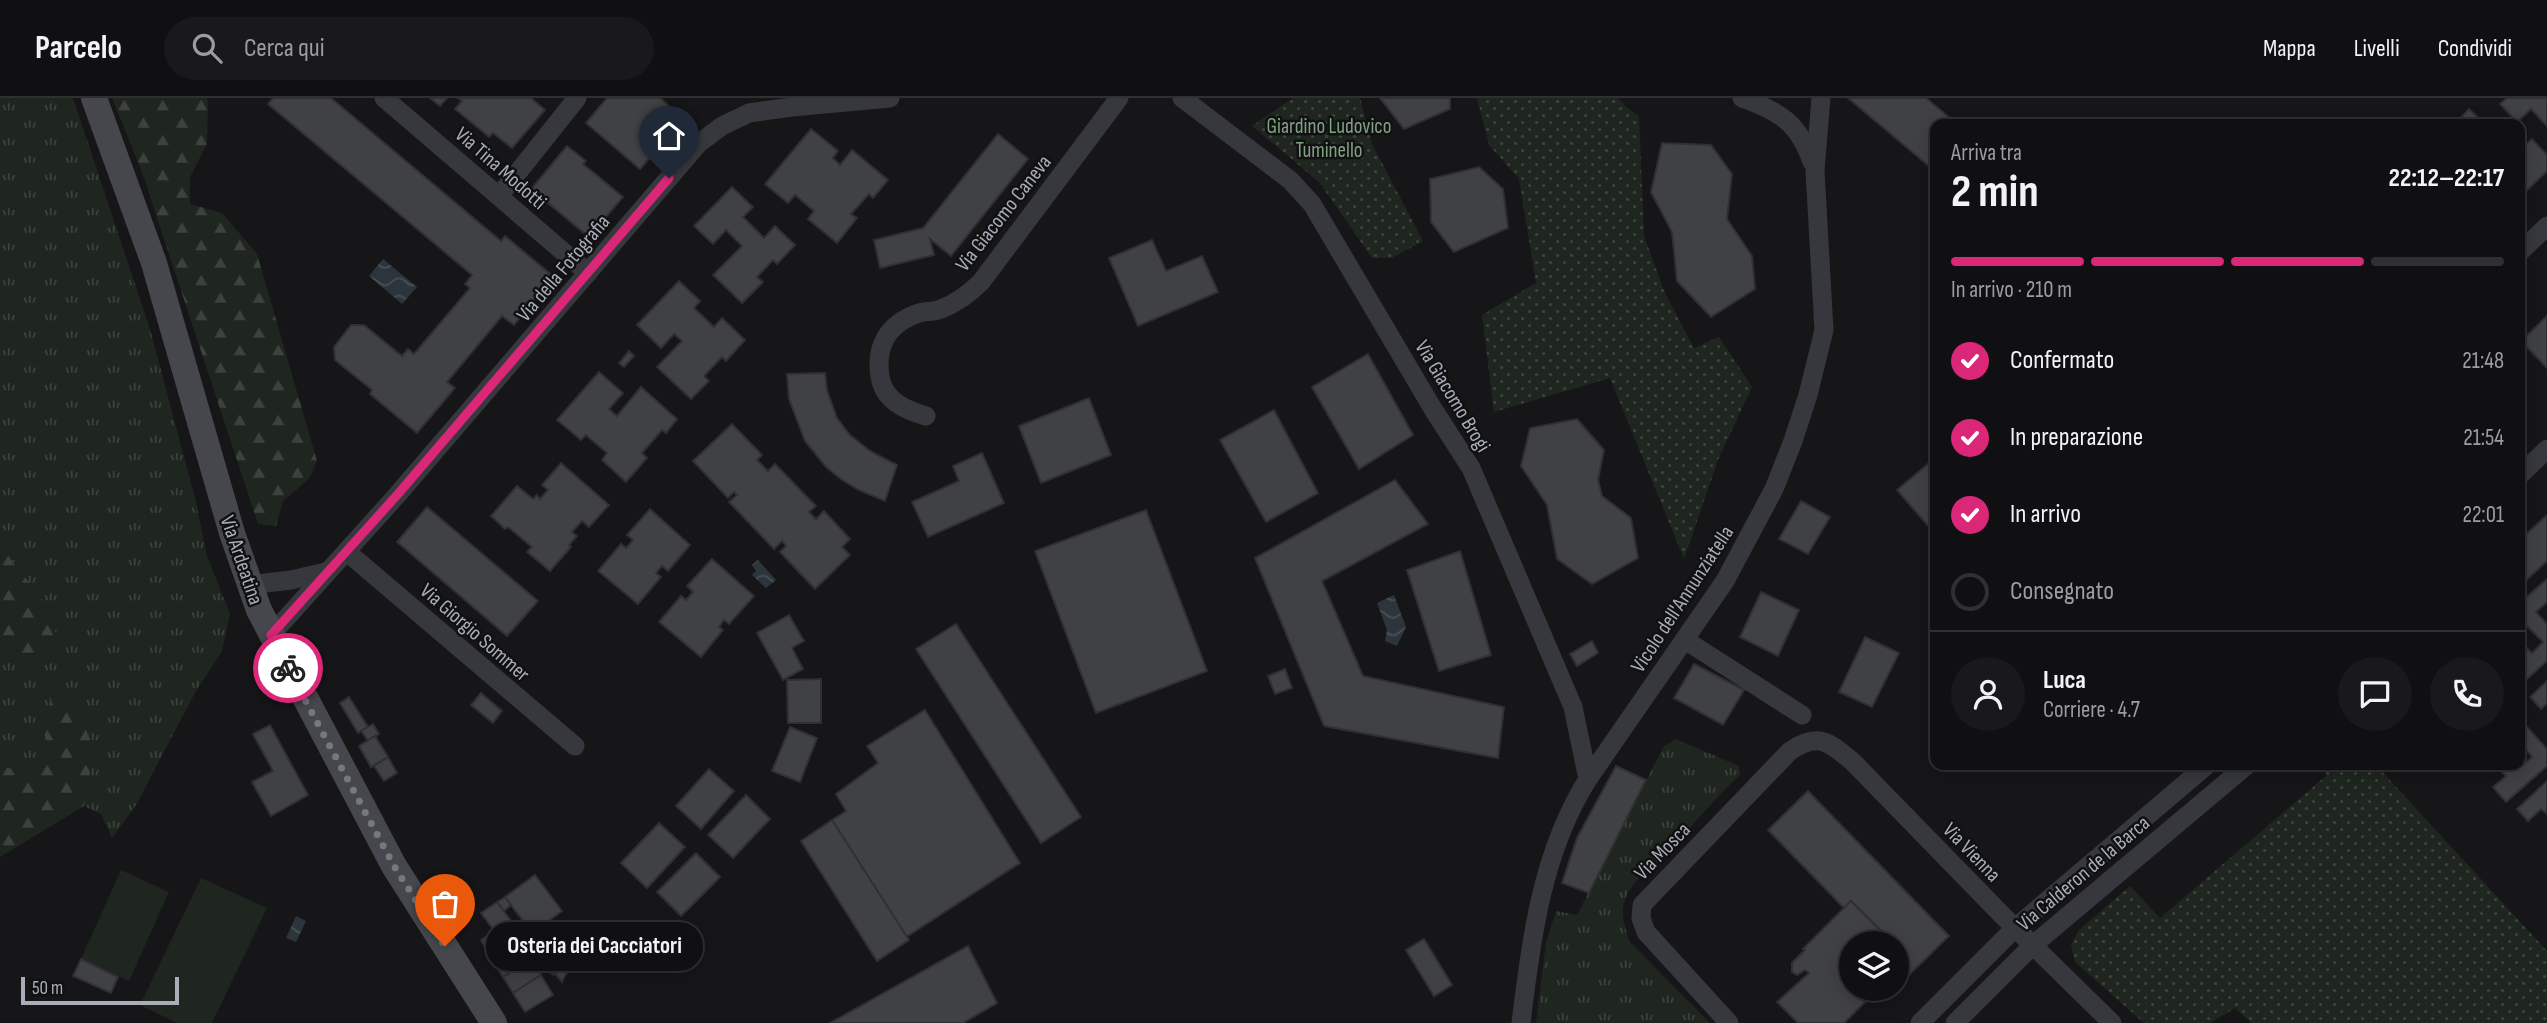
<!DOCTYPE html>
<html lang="it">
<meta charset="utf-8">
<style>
body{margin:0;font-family:"Sofia Sans Condensed",sans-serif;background:#19191b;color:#f1f3f6;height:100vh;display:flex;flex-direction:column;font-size:26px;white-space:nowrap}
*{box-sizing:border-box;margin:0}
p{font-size:23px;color:#9c9d9f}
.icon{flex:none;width:38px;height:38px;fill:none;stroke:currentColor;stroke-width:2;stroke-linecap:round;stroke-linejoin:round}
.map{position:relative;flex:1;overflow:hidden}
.side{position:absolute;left:1930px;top:21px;width:595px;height:651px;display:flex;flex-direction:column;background:#101012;border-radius:14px;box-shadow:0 4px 18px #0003,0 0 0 2px #303032}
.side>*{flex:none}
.buttons{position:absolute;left:1839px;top:833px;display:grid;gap:14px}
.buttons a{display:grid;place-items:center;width:70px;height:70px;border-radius:50%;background:#101012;box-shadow:0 4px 18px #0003,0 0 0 2px #303032;font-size:35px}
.scale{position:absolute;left:21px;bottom:18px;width:158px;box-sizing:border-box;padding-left:7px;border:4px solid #a8adb8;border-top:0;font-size:19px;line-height:24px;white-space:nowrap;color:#a8adb8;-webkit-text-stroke:5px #111113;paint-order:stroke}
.pin{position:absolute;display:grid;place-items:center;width:60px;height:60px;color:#fff;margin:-72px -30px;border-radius:50% 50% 50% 0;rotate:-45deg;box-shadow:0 0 7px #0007}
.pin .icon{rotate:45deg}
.courier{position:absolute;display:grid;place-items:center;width:70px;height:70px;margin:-35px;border:5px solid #db2777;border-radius:50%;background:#fff;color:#222;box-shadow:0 2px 9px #0007}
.bubble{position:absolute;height:49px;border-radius:24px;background:#101012;box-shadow:0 4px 18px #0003,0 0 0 2px #303032;font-size:23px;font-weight:700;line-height:49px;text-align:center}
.overview em{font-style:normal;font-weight:700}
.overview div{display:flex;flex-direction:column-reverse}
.overview{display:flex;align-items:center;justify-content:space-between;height:119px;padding:0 21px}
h1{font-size:46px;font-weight:700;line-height:52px}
.bar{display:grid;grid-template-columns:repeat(4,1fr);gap:10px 7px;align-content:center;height:84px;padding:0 21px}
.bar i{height:9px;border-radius:5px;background:#303032}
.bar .active{background:#db2777}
.bar p{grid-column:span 4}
.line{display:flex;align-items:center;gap:18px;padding:0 21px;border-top:2px solid #303032}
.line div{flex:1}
.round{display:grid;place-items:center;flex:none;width:74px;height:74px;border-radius:37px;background:#19191b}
ol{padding:0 21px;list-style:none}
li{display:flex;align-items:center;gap:21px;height:77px}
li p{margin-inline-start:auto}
li .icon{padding:7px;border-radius:50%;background:#db2777;color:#fff;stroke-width:4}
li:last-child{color:#9c9d9f}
li i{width:38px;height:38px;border:4px solid #303032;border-radius:50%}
header{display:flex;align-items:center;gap:42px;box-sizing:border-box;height:98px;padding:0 35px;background:#101012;border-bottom:2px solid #303032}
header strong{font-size:33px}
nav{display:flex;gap:38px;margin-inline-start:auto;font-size:24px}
.search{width:490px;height:63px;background:#19191b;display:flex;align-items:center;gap:18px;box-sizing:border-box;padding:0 24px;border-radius:38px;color:#9c9d9f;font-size:26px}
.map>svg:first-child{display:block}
</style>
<header>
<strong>Parcelo</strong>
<div class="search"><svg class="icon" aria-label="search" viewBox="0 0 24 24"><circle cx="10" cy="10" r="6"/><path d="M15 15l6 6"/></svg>Cerca qui</div>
<nav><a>Mappa</a><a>Livelli</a><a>Condividi</a></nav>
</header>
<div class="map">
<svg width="2547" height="925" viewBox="0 0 2547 925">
<defs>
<pattern id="grass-tufts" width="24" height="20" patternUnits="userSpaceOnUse" patternTransform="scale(1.75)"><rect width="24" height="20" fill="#1e261f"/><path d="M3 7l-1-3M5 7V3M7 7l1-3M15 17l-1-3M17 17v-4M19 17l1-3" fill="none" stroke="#3c433d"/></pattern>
<pattern id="forest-firs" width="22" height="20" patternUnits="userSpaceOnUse" patternTransform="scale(1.75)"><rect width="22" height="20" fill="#1e261f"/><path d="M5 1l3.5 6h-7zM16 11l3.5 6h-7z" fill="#3c433d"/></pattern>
<pattern id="park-dots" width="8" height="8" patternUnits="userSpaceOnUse" patternTransform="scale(1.75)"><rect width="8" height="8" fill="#1e261f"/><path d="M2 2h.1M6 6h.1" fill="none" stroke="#3c433d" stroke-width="1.8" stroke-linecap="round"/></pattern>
<pattern id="water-waves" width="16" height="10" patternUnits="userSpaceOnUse" patternTransform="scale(1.75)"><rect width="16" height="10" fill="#2c353c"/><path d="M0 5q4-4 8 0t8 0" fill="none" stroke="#485056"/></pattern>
</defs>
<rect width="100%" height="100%" fill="#161618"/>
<g fill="url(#grass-tufts)">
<path d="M0 0H73L150 231 195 400 207 458 230 516 222 553 196 593 136 707 112 740 101 716 84 708 93 657 43 624 48 658 36 677 0 668V540L21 556 46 555 57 539 45 505 0 447Z"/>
<path d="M1676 641 1739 668 1740 677C1711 703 1688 734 1661 761 1648 774 1631 783 1625 802 1620 815 1625 831 1630 844L1710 925H1536L1546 845 1556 813 1577 817 1664 648Z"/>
</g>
<g fill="url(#forest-firs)">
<path d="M112 0H206L208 3 207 46 190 79V106L222 115 257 156 317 363 309 381 283 403 276 428 258 426 142 74Z"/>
<path d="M0 447 45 505 57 539 47 555 21 556 0 540Z"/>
<path d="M52 599 78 600 93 657 84 708 0 759V668L36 676 48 658 43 624Z"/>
</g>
<g fill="url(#park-dots)">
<path d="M1293 0H1360L1372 46 1423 143 1392 160H1372L1319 84 1252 28Z"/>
<path d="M1477 0H1618L1626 9 1639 18 1644 138 1665 195 1694 250 1719 239 1752 289 1718 362 1684 461 1610 280 1494 314 1482 217 1536 185 1519 81 1489 47Z"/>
<path d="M2318 667H2376L2547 853V925H2251L2235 910 2210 925H2144L2075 864 2071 847 2079 832 2130 788 2160 820 2327 677Z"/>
</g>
<g fill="#1e261f">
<path d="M121 772 169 794 129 883 81 861Z"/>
<path d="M201 780 267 810 212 925H177L140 907Z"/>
</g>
<g fill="url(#water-waves)">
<path d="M383 161 417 189 402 206 369 178Z"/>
<path d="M758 462 776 482 766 490 752 477 756 473 752 467Z"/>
<path d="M1394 497 1406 529 1397 548 1385 543 1387 532 1377 505Z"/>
<path d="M296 818 306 823 296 844 286 840Z"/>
</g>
<g fill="#404145" stroke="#303034" stroke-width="2">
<path d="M273 0H331L501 143 505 138 554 179 514 227 502 218 447 284 455 290 417 335 370 296 372 292 335 262 334 249 351 227H364L402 258 408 251 414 256 470 190 465 186 472 177 268 6Z"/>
<path d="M430 0H447L440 8Z"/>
<path d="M458 0H531L545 12 512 50 493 35 489 39 455 11 462 3Z"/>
<path d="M607 0H660L684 21 640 71 586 25Z"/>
<path d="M1380 0H1450V11L1404 31Z"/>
<path d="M1848 0H1926L1957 26H1936V74Z"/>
<path d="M2507 0H2547V28L2531 11 2517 24 2500 6Z"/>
<path d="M2469 11 2485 26H2455Z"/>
<path d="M811 31 838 53 833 60 840 67 852 52 888 82 873 100 869 96 851 116 857 120 837 145 808 121 814 113 795 97 788 105 765 86Z"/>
<path d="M998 36 1028 61 951 158 930 141 934 157 880 170 874 142 923 130Z"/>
<path d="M2532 41 2547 57V73L2520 99V51Z"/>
<path d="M1662 45 1711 47 1732 76 1727 121 1752 158 1755 191 1711 219 1677 183 1672 134 1651 94Z"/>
<path d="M567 48 586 63 583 66 623 99 589 139 531 91Z"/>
<path d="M1479 69 1503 91 1508 130 1454 154 1431 124 1430 81Z"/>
<path d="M732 89 753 109 743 119 764 140 775 128 795 147 777 166 773 162 757 179 763 184 742 205 713 177 742 148 726 132 713 146 694 128Z"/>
<path d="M1152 142 1166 173 1202 158 1218 194 1138 228 1109 160Z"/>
<path d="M679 183 700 203 694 210 714 229 722 220 745 242 726 263 722 259 704 278 709 283 691 301 657 269 682 243 674 236 661 250 637 227Z"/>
<path d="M2547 218V270L2521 243Z"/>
<path d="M629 253 634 258 624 269 619 265Z"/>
<path d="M1368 256 1413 337 1359 371 1312 289Z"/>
<path d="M599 274 623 295 609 311 617 318 641 289 677 321 666 335 662 332 642 355 647 360 626 384 602 362 607 355 586 337 581 342 557 322Z"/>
<path d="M825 275 827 292 837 320 850 337 870 353 897 367 885 403 859 392 842 382 826 369 805 343 789 301 787 276Z"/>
<path d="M1089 300 1111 357 1041 385 1019 328Z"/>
<path d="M1274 312 1318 395 1266 424 1220 342Z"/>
<path d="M1577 321 1604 352 1598 382 1602 398 1631 420 1638 460 1592 486 1557 461 1547 407 1521 368 1530 330Z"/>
<path d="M732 326 762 357 757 362 768 373 775 366 816 408 809 414 816 421 824 413 850 441 842 449 850 457 815 491 780 454 786 448 782 443 774 451 729 404 737 397 734 394 728 400 693 363Z"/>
<path d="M982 355 1004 405 928 439 912 404 959 383 953 368Z"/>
<path d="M1936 359V437L1897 392Z"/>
<path d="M561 365 609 407 589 429 582 423 572 434 577 438 569 447 571 449 550 473 527 454 532 449 508 429 505 431 491 418 517 388 533 401 537 397 540 401 548 392 542 387Z"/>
<path d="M1395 382 1428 426 1322 483 1363 578 1504 609 1498 660 1324 628 1255 460Z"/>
<path d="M1801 403 1830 419 1808 456 1779 441Z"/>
<path d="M427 409 538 503 507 538 397 444Z"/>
<path d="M650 411 690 447 668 473 662 468 656 475 661 479 638 506 598 473 621 446 626 450 633 442 627 437Z"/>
<path d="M1146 412 1207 573 1096 615 1035 453Z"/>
<path d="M2547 417V463L2520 488V442Z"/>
<path d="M1460 453 1491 557 1439 573 1407 472Z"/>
<path d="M712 461 754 498 729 526 724 522 719 529 723 532 701 559 659 524 681 498 686 502 693 494 687 488Z"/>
<path d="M2547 481V504L2536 514 2547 526V563L2520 587V565L2522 563 2520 543 2532 555 2543 544 2525 526 2520 531V505Z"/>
<path d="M1761 494 1799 512 1778 558 1740 539Z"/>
<path d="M789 517 804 543 792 550 803 571 783 582 757 535Z"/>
<path d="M956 526 1081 719 1041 745 916 551Z"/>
<path d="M1865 539 1899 555 1872 609 1839 594Z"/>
<path d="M1592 543 1598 555 1577 568 1570 556Z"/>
<path d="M1694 566 1744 592 1723 627 1674 600Z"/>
<path d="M1285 571 1292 590 1275 596 1268 578Z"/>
<path d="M821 581V625H788L787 582Z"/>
<path d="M2547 583V605L2541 611 2530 599Z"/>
<path d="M481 595 502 613 493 625 471 607Z"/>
<path d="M349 599 368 629 358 635 340 605Z"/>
<path d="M925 612 1020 765 906 839 832 722 846 713 836 696 878 665 867 648Z"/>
<path d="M2520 621 2547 651V668L2506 704 2493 689 2506 678 2495 667 2521 668 2532 659 2520 644Z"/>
<path d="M373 626 379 636 368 643 361 633Z"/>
<path d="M270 627 308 697 271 718 252 684 273 673 253 636Z"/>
<path d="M790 629 817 640 800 684 772 673Z"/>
<path d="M375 638 388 659 371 669 359 648Z"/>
<path d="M388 659 397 675 384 683 374 668Z"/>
<path d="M1616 668 1646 682 1589 795 1562 785 1577 740Z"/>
<path d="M709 671 734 693 701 731 676 708Z"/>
<path d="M2547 683V716L2541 711 2528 723 2517 711Z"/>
<path d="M1808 693 1949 838 1910 876 1897 863V845H1893L1851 803 1844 810 1768 732Z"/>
<path d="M746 697 770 721 733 760 708 737Z"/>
<path d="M832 722 909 842 877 863 801 743Z"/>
<path d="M659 725 685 749 647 790 621 765Z"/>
<path d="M696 755 720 779 681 818 657 794Z"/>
<path d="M535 777 562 813 532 835 505 799Z"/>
<path d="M505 799 511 807 504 813 497 804Z"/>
<path d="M1851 803 1893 845H1852V891L1859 898 1866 892 1870 896 1863 902 1865 904 1844 925H1798L1777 904 1809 875 1805 872 1797 877 1792 874V865L1805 852 1803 851Z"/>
<path d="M497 804 535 855 519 866 481 815Z"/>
<path d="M571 823 590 842 562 869 543 850Z"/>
<path d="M494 833 520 868 503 879 481 842Z"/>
<path d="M1424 841 1452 887 1434 898 1406 852Z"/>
<path d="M968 848 997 905 963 925H830Z"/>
<path d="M543 850 562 869 553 877 535 857Z"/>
<path d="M535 857 542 865 536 869 532 862Z"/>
<path d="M81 861 118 879 111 895 73 878Z"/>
<path d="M532 862 541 877 513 895 503 879Z"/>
<path d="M562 869 567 874 562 884 555 876Z"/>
<path d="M541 877 553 897 525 914 513 895Z"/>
</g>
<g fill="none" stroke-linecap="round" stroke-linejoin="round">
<g stroke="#37383d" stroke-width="19">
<path d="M384 0 588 175"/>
<path d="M1182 0 1290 82 1312 106 1433 311 1471 370 1573 609 1588 681"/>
<path d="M1742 0C1779 13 1799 25 1812 64"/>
<path d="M499 98 577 0"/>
<path d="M2520 154 2547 128"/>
<path d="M926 318C905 312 883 302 880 278 875 247 889 225 919 215 926 213 934 214 941 211 957 205 969 196 981 184L1119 0"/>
<path d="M2520 377 2547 351"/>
<path d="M347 454 575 648"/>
<path d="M249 487 291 482 326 474"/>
<path d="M271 537 398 396 698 46 722 28 749 15 792 9 890 0"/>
<path d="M1685 542 1802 617"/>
<path d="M1521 925C1531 841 1542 754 1588 681L1725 483 1774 391 1793 343 1808 297 1824 232 1815 73 1821 0"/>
<path d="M1729 925 1646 834 1641 820 1642 807 1790 653C1819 633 1830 645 1853 664L2003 818 2112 925"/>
<path d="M1920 925 2015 830 2207 667"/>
<path d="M1955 925 2032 848 2247 667"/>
</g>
<path stroke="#45474d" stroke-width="26" d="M94 0 154 165 232 435 259 512 394 768 494 925"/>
</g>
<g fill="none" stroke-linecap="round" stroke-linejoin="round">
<path stroke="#757880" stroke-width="7" stroke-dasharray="0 12.6" d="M288 570 394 768 445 848"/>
<path stroke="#db2777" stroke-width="9" d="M288 570 271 537 398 396 669 80"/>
</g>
<g text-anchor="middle" stroke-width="5" stroke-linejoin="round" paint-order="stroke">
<g font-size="21" fill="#7fa381" stroke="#111113">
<text x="1329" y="35">Giardino Ludovico<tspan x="1329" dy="24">Tuminello</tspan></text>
</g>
<g font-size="21" fill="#a8adb8" stroke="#111113">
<text transform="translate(501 70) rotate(41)" y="7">Via Tina Modotti</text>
<text transform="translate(1003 115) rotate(-52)" y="7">Via Giacomo Caneva</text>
<text transform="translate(563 170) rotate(-50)" y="7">Via della Fotografia</text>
<text transform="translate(1453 298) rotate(59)" y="7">Via Giacomo Brogi</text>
<text transform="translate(242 462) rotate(71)" y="7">Via Ardeatina</text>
<text transform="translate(1682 501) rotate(-57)" y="7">Vicolo dell'Annunziatella</text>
<text transform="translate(475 534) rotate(41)" y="7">Via Giorgio Sommer</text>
<text transform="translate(1662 753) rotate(-46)" y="7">Via Mosca</text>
<text transform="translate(1972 754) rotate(46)" y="7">Via Vienna</text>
<text transform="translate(2083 775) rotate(-40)" y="7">Via Calderon de la Barca</text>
</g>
</g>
</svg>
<div class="buttons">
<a><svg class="icon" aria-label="layers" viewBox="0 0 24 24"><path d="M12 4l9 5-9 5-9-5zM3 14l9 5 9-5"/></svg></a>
</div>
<div class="scale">50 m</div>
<div class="pin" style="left:445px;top:848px;background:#ea580c"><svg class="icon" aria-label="bag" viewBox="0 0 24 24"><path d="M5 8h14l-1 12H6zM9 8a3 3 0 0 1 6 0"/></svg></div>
<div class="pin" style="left:669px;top:80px;background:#1f2937"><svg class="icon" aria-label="home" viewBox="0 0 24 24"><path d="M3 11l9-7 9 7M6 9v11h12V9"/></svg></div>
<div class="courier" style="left:288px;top:570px"><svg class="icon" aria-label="bike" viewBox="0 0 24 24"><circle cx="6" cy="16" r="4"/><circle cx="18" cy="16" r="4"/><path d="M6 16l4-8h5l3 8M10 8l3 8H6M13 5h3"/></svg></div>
<div class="bubble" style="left:486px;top:824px;width:217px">Osteria dei Cacciatori</div>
<section class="side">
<div class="overview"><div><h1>2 min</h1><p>Arriva tra</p></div><em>22:12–22:17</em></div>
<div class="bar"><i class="active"></i><i class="active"></i><i class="active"></i><i></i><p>In arrivo · 210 m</p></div>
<ol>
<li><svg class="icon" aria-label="check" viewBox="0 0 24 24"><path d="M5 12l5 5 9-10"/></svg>Confermato<p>21:48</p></li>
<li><svg class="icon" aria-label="check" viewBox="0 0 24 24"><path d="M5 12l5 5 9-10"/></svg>In preparazione<p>21:54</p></li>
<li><svg class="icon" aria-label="check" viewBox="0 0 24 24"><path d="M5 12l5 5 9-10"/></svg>In arrivo<p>22:01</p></li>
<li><i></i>Consegnato</li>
</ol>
<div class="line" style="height:126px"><a class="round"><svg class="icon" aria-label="person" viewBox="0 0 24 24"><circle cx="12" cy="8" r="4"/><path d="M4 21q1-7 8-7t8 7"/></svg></a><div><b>Luca</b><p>Corriere · 4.7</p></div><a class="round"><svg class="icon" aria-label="chat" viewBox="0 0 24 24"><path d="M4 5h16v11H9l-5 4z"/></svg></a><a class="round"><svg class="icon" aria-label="phone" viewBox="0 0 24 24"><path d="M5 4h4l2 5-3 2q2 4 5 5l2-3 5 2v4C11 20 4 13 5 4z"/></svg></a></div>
</section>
</div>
